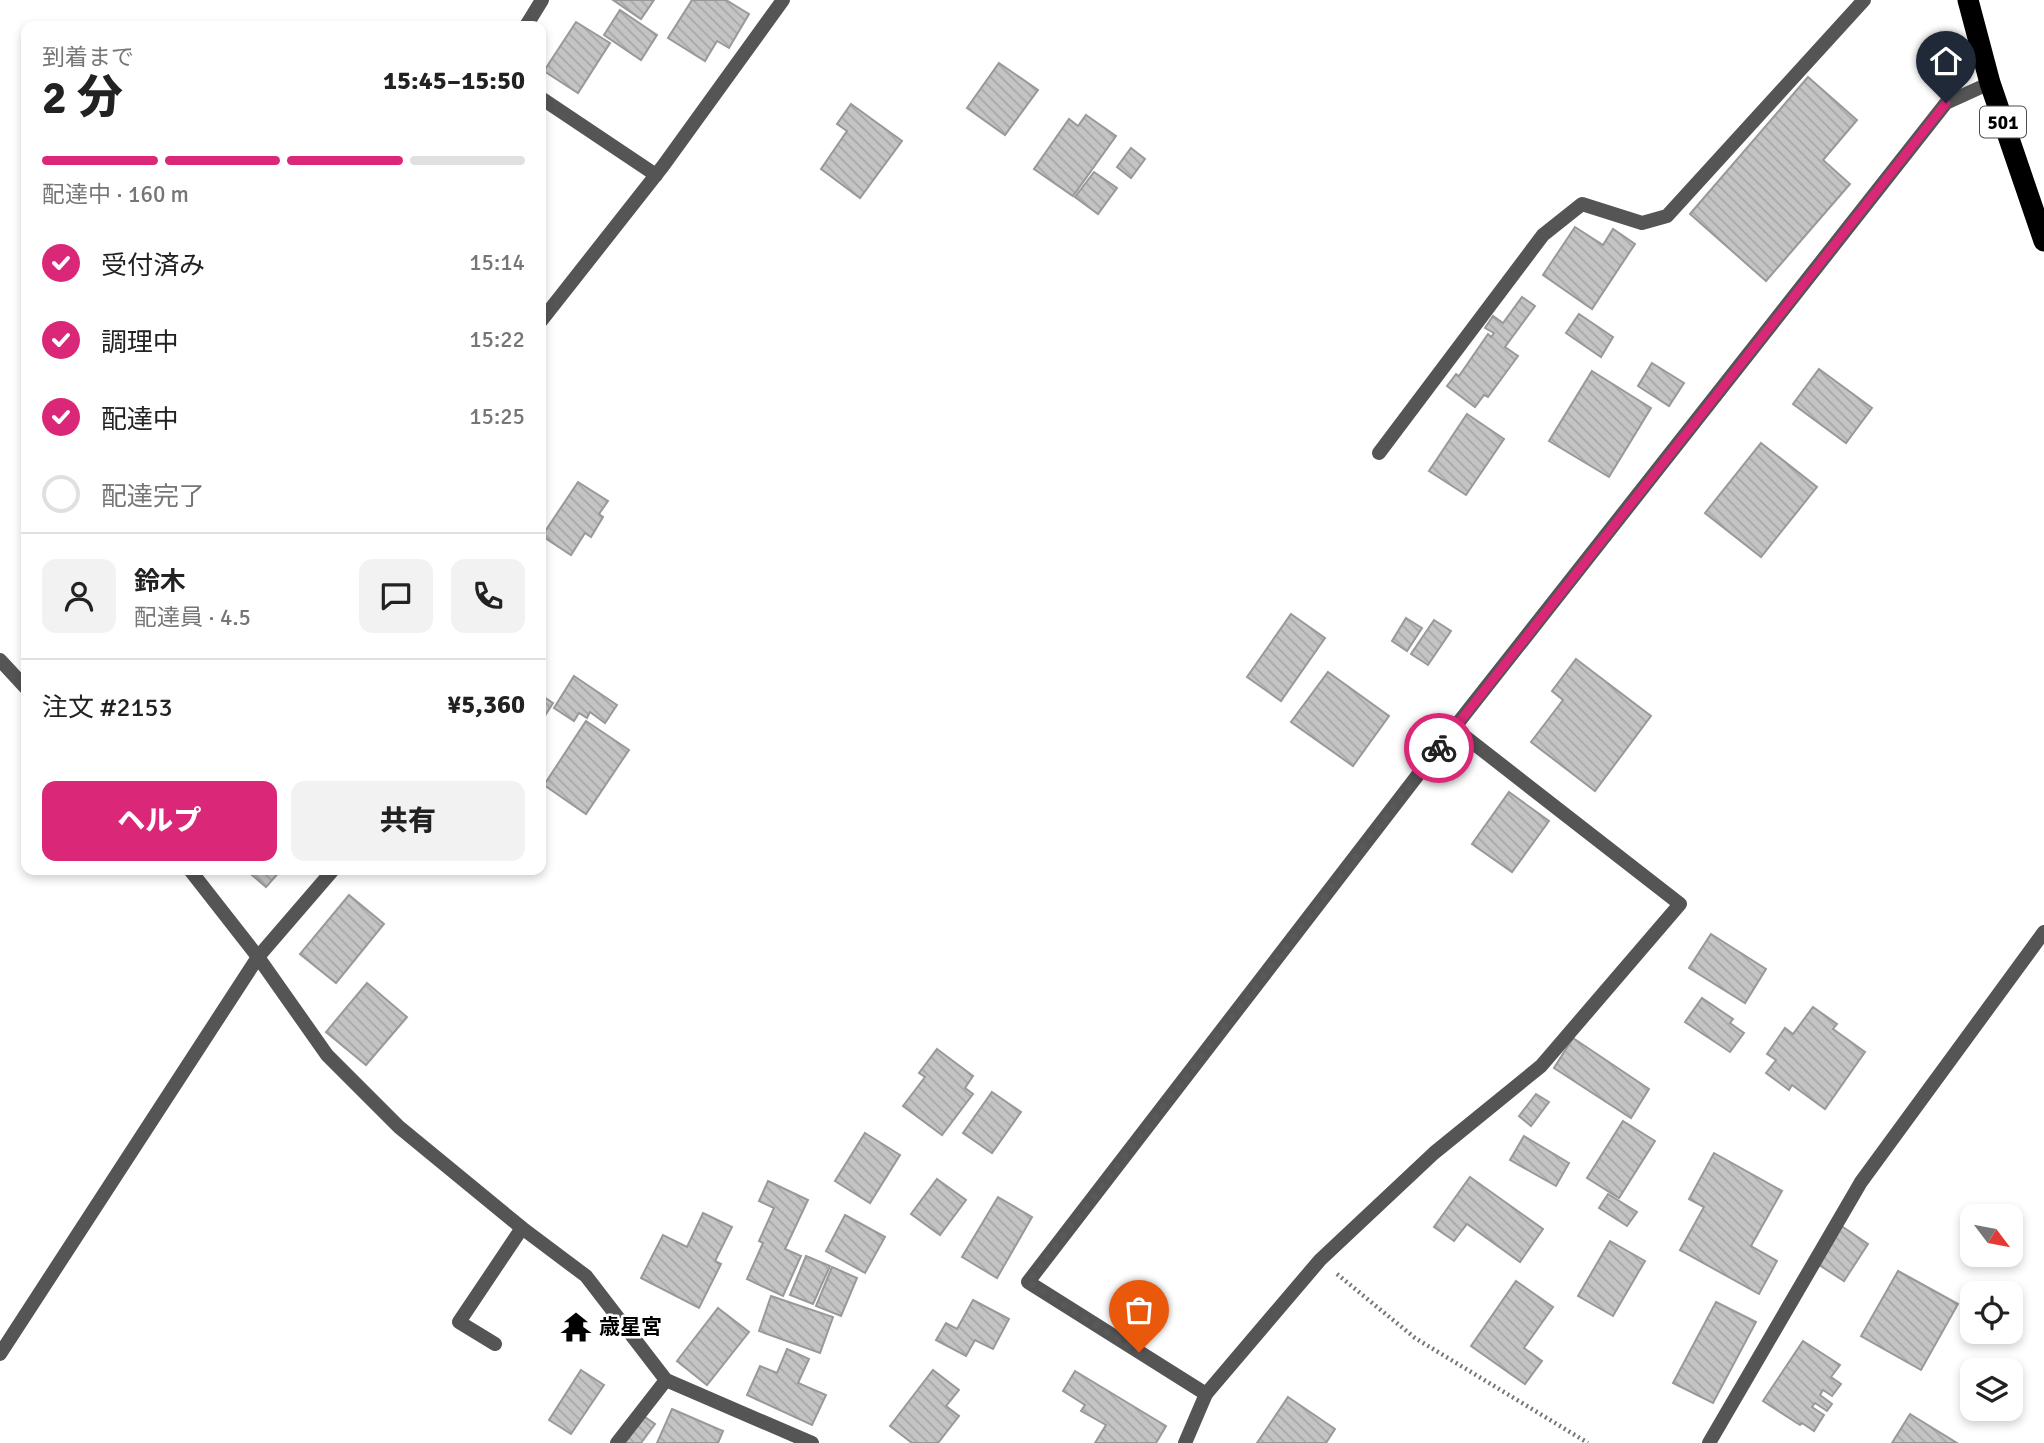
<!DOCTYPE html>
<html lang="ja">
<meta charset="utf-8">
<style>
body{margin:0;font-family:Signika,"Noto Sans JP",sans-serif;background:#f2f2f2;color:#222;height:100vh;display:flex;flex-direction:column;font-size:26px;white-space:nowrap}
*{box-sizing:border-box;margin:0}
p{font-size:23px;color:#767676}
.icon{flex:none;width:38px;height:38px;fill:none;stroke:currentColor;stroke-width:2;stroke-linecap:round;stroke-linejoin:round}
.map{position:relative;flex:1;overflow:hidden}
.drawer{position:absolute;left:21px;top:21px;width:525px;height:854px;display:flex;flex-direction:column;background:#fff;border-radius:14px;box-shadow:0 4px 10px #0003}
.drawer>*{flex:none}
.needle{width:46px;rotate:122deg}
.buttons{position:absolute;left:1960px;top:1204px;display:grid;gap:14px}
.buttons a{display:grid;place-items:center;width:63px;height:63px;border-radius:14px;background:#fff;box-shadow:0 4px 10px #0003;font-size:35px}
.pin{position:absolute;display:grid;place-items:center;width:60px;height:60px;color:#fff;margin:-72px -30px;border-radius:50% 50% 50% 0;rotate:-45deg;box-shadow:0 0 7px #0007}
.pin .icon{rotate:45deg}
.courier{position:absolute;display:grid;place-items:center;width:70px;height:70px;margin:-35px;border:5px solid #db2777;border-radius:50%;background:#fff;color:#222;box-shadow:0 2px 9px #0007}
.headline em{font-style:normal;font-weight:800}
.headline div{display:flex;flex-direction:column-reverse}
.headline{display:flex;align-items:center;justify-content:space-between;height:119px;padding:0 21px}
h1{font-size:46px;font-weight:800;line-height:52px}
.bar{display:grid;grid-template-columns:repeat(4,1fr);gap:10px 7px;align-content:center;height:84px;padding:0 21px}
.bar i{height:9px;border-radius:5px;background:#e0e0e0}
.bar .selected{background:#db2777}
.bar p{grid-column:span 4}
.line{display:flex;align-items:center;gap:18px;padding:0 21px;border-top:2px solid #e0e0e0}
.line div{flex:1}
.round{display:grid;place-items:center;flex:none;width:74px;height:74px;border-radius:14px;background:#f2f2f2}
ol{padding:0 21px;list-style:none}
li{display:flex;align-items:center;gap:21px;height:77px}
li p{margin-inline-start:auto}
li .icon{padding:7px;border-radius:50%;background:#db2777;color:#fff;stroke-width:4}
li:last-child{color:#767676}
li i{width:38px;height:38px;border:4px solid #e0e0e0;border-radius:50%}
.button{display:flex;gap:14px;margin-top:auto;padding:14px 21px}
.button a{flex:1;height:80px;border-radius:14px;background:#db2777;color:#fff;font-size:28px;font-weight:800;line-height:80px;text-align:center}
.button a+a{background:#f2f2f2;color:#222}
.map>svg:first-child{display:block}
</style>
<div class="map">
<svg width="2044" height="1443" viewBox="0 0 2044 1443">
<defs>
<pattern id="building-back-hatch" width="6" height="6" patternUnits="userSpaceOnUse" patternTransform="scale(1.75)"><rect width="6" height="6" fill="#c4c4c4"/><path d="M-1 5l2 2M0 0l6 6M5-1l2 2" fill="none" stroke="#a7a7a7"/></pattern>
</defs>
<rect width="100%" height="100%" fill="#fff"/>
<g fill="url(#building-back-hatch)" stroke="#999" stroke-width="2">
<path d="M613 0H654L641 19Z"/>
<path d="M692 0H726L749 14 729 48 717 41 705 61 668 38Z"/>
<path d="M620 10 657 35 641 60 604 35Z"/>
<path d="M576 22 610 43 578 93 544 71Z"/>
<path d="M999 63 1038 90 1005 135 967 108Z"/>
<path d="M1808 77 1857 120 1823 160 1850 184 1766 281 1690 214Z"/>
<path d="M851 104 902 141 860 198 821 169 847 131 837 124Z"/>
<path d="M1086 115 1116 136 1073 196 1034 169 1069 119 1078 126Z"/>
<path d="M1131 148 1145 159 1131 178 1117 167Z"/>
<path d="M1094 172 1117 188 1098 214 1075 197Z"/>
<path d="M1575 227 1603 245 1613 229 1635 244 1592 309 1543 275Z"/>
<path d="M1522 297 1535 306 1505 347 1518 356 1488 397 1484 395 1475 407 1447 386 1456 374 1459 376 1488 334 1491 337 1494 333 1485 328 1493 316 1503 323Z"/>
<path d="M1579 314 1613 337 1601 357 1566 333Z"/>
<path d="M1652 363 1684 383 1669 406 1638 386Z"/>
<path d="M1819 369 1872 408 1846 443 1793 404Z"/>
<path d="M1592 371 1651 408 1609 477 1549 441Z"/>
<path d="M1467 414 1504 439 1466 495 1429 471Z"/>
<path d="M1761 443 1817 487 1761 557 1705 513Z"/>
<path d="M578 482 608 501 599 514 603 517 591 537 585 533 571 555 542 536Z"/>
<path d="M1291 614 1325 638 1281 701 1247 677Z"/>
<path d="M1406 618 1422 628 1407 651 1392 641Z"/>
<path d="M1434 620 1451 631 1428 665 1411 654Z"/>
<path d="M1576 659 1651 716 1595 791 1531 742 1563 700 1552 691Z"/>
<path d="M1328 672 1389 716 1353 766 1291 722Z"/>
<path d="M574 676 617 705 605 723 590 712 587 718 579 713 574 721 554 708Z"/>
<path d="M541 695 553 703 541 722Z"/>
<path d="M586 721 629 750 586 814 544 785Z"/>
<path d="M1509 792 1549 821 1512 872 1472 844Z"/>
<path d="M246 870H281L266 887Z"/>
<path d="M349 895 384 924 336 983 300 954Z"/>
<path d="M1711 934 1766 969 1745 1003 1689 968Z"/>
<path d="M367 983 407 1017 366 1065 326 1032Z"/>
<path d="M1702 998 1733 1019 1730 1023 1744 1033 1730 1052 1685 1022Z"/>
<path d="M1813 1007 1837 1024 1833 1029 1865 1052 1825 1109 1792 1085 1789 1090 1766 1073 1776 1060 1767 1054 1785 1028 1793 1034Z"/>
<path d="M1573 1038 1649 1089 1631 1118 1554 1068Z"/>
<path d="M937 1049 973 1076 965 1088 973 1094 942 1135 903 1106 925 1077 919 1073Z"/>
<path d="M992 1092 1021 1112 992 1153 963 1133Z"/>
<path d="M1536 1094 1549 1102 1531 1126 1519 1116Z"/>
<path d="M1623 1121 1655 1141 1619 1198 1587 1178Z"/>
<path d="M865 1133 900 1155 870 1203 835 1181Z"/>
<path d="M1524 1136 1569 1163 1556 1186 1510 1160Z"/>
<path d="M1714 1153 1782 1191 1751 1246 1777 1261 1759 1294 1680 1250 1704 1207 1689 1199Z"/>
<path d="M1470 1177 1543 1229 1520 1262 1467 1224 1454 1241 1434 1227Z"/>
<path d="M937 1179 966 1200 940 1235 911 1214Z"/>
<path d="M768 1181 808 1200 785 1249 801 1256 783 1296 747 1279 763 1243 759 1241 774 1208 759 1201Z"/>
<path d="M1608 1194 1637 1212 1627 1226 1599 1208Z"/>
<path d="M998 1197 1032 1217 997 1278 962 1257Z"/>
<path d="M703 1213 732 1227 715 1261 721 1264 699 1308 641 1278 663 1235 687 1247Z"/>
<path d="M845 1215 885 1237 865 1273 826 1251Z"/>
<path d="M1840 1225 1868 1244 1844 1281 1816 1263Z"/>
<path d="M1610 1241 1645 1261 1613 1316 1578 1296Z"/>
<path d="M806 1256 830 1266 813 1304 790 1295Z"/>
<path d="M832 1267 857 1278 841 1316 816 1306Z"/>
<path d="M1898 1271 1958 1304 1921 1370 1861 1336Z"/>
<path d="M1516 1281 1553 1307 1524 1348 1542 1361 1525 1384 1471 1346Z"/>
<path d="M771 1296 833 1317 820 1353 759 1331Z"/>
<path d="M973 1300 1009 1319 993 1349 975 1340 966 1356 936 1340 946 1323 957 1329Z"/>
<path d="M1716 1302 1756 1322 1713 1403 1673 1383Z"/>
<path d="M718 1308 749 1332 707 1385 677 1361Z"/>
<path d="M1803 1341 1840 1365 1831 1377 1841 1384 1832 1396 1823 1390 1820 1395 1832 1404 1827 1411 1815 1403 1812 1407 1824 1415 1814 1431 1802 1423 1800 1425 1763 1401Z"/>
<path d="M787 1349 809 1359 798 1383 826 1395 812 1425 747 1395 760 1366 777 1373Z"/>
<path d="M581 1370 604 1385 571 1434 549 1420Z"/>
<path d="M933 1370 959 1390 946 1406 959 1416 938 1443H912L890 1426Z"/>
<path d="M1075 1371 1166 1426 1156 1443H1095L1106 1425 1081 1411 1085 1405 1063 1391Z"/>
<path d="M1288 1397 1335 1429 1326 1443H1257Z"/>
<path d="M672 1409 723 1431 718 1443H657Z"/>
<path d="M1910 1414 1957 1443H1892Z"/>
<path d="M642 1415 655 1424 641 1443H622Z"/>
</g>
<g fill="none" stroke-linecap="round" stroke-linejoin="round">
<path stroke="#777" stroke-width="4.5" stroke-dasharray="2 3.5" stroke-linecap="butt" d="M1337 1274 1415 1338 1588 1443"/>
<path stroke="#555" stroke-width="14" d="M495 1344 459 1322 522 1228"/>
<g stroke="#555" stroke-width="14">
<path d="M526 26 542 0"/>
<path d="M541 98 656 175"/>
<path d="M541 321 663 166 783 0"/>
<path d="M1379 453 1543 235 1582 204 1642 223 1667 216 1864 0"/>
<path d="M0 660 26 688"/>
<path d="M1454 728 1680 904 1541 1066 1434 1153 1320 1260 1206 1394 1028 1282 1454 728 1946 103 1990 83"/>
<path d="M190 870 258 957 327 1055 399 1127 522 1228 586 1276 666 1380 812 1443"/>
<path d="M0 1354 258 957 333 870"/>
<path d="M617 1443 666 1380"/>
<path d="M1185 1443 1206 1394"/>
<path d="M1709 1443 1861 1182 2044 932"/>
</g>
<path stroke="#000" stroke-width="21" d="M1968 0 1990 83 2044 241"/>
</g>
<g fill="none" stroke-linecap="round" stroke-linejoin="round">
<path stroke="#595959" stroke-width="7" stroke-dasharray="0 12.6" d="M1139 1352 1028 1282 1439 748"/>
<path stroke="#db2777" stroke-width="9" d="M1439 748 1946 103"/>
</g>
<defs>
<g id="temple-bare" transform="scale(2.415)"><path d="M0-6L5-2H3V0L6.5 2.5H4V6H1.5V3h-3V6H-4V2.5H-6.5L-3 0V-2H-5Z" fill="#000" stroke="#fff" stroke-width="2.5" paint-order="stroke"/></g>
</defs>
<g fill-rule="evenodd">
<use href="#temple-bare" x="576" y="1327"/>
</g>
<g text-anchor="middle" stroke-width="5" stroke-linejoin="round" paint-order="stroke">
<rect fill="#fff" stroke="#4c4c4c" stroke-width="2" x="1980" y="106.5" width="46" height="31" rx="5"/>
<g font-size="19" font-weight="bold" fill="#000">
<text x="2003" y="129">501</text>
</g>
<g font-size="21" font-weight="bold" fill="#000" stroke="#fff" text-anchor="start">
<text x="599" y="1334">歳星宮</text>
</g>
</g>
</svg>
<div class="buttons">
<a><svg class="needle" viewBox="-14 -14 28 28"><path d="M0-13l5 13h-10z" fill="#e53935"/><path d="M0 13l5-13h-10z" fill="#767676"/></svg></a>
<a><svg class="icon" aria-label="locate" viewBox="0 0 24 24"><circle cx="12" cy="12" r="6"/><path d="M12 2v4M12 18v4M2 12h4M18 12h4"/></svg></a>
<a><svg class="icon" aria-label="layers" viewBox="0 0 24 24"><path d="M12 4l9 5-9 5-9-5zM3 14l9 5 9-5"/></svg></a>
</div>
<div class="pin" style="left:1139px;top:1352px;background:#ea580c"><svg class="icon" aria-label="bag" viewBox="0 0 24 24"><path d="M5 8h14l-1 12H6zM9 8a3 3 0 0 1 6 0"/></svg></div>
<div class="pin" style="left:1946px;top:103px;background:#1f2937"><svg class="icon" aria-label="home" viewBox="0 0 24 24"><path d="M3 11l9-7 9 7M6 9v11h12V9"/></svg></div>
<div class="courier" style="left:1439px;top:748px"><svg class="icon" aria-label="bike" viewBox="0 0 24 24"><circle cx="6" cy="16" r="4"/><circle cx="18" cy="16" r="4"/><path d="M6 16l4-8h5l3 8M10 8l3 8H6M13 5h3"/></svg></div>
<section class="drawer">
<div class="headline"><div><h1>2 分</h1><p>到着まで</p></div><em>15:45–15:50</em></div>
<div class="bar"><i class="selected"></i><i class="selected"></i><i class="selected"></i><i></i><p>配達中 · 160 m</p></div>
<ol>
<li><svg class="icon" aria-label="check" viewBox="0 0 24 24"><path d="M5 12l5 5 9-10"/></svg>受付済み<p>15:14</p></li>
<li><svg class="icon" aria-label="check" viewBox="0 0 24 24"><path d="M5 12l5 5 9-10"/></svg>調理中<p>15:22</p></li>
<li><svg class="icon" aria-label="check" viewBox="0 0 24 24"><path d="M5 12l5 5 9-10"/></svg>配達中<p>15:25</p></li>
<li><i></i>配達完了</li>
</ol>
<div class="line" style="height:126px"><a class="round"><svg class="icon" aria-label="person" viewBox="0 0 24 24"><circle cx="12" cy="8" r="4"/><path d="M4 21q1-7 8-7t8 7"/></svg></a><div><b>鈴木</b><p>配達員 · 4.5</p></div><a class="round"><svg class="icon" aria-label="chat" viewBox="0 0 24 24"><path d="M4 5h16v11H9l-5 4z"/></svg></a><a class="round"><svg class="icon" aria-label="phone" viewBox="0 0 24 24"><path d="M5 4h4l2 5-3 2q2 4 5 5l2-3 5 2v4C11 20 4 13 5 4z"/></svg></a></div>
<div class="line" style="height:91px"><div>注文 #2153</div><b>¥5,360</b></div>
<div class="button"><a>ヘルプ</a><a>共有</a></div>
</section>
</div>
